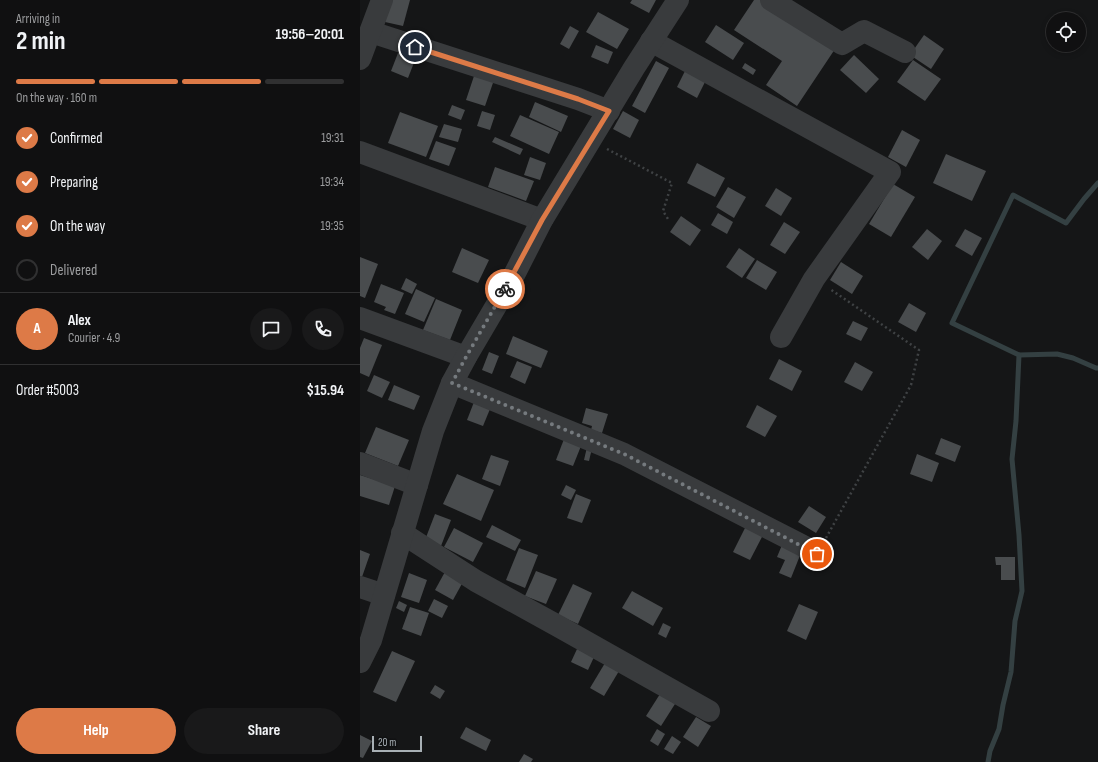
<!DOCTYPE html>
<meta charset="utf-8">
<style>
body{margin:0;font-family:"Sofia Sans Condensed",sans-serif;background:#19191a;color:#f1f3f6;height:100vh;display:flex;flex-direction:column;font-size:15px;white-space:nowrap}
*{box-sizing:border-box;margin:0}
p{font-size:13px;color:#9c9d9f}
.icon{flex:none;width:22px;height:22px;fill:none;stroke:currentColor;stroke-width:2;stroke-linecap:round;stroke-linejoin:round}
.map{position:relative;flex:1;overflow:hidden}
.details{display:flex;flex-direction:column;background:#101011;width:360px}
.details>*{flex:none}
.fabs{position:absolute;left:686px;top:12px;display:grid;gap:8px}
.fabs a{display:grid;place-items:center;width:40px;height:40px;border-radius:50%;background:#101011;box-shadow:0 2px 6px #0003,0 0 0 1px #303031;font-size:20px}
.scale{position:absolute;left:12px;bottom:10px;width:50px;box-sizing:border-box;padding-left:4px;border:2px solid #a8b0b5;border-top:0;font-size:11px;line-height:14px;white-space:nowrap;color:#a8b0b5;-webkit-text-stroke:3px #101112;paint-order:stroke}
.pin{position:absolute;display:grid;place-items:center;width:34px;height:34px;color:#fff;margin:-17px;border:2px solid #fff;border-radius:50%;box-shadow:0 1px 4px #0007}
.courier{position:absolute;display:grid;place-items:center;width:40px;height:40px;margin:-20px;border:3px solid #dd7a47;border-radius:50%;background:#fff;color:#222;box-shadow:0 1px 5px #0007}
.overview em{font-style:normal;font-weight:700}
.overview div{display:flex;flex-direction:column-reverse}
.overview{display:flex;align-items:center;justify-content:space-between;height:68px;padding:0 16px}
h1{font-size:26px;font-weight:700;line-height:30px}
.bar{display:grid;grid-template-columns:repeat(4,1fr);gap:6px 4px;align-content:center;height:48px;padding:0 16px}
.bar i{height:5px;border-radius:3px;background:#303031}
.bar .active{background:#dd7a47}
.bar p{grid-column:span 4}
.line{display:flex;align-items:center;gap:10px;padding:0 16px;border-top:1px solid #303031}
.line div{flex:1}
.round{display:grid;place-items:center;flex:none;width:42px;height:42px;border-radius:21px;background:#19191a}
ol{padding:0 16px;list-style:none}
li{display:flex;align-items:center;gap:12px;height:44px}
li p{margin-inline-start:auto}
li .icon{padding:4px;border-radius:50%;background:#dd7a47;color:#fff;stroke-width:4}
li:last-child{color:#9c9d9f}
li i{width:22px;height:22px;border:2px solid #303031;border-radius:50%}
.primary-button{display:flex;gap:8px;margin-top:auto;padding:8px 16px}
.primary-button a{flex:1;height:46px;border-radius:24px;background:#dd7a47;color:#fff;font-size:16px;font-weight:700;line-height:46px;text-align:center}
.primary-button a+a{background:#19191a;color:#f1f3f6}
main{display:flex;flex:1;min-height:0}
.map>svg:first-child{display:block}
</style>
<main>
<section class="details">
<div class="overview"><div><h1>2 min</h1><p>Arriving in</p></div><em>19:56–20:01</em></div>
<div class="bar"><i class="active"></i><i class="active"></i><i class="active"></i><i></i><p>On the way · 160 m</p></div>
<ol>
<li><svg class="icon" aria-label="check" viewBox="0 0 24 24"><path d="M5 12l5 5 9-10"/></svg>Confirmed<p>19:31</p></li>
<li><svg class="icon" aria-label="check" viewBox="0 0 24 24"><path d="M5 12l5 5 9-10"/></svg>Preparing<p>19:34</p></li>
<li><svg class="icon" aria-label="check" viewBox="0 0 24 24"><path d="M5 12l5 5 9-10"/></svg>On the way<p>19:35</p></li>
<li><i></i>Delivered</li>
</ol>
<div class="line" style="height:72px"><b class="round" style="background:#dd7a47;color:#fff">A</b><div><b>Alex</b><p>Courier · 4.9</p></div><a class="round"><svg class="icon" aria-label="chat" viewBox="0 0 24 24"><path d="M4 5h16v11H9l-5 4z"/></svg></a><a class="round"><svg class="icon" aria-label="phone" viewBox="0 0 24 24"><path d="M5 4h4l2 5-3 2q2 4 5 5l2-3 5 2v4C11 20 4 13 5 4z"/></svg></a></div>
<div class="line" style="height:52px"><div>Order #5003</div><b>$15.94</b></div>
<div class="primary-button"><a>Help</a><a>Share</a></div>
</section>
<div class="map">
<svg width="738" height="762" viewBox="0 0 738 762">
<rect width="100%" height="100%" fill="#151617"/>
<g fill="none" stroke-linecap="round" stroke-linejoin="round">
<g stroke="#344042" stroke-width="5">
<path d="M659 355 697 354 713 358 736 368H738"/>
<path d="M628 762 630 751 639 729 643 705 651 672 655 621 662 591 659 535 652 459 656 421 659 355 592 323 653 195 706 223 724 199 738 183"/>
</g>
</g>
<g fill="#494c4e">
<path d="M31 0H50L43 26 25 22Z"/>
<path d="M272 0H296L289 13 270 3Z"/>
<path d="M394 0H401L475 49 437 106 406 85 422 61 374 30Z"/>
<path d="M238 12 269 29 257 49 226 32Z"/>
<path d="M356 25 384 43 373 60 345 42Z"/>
<path d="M210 26 219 31 209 49 200 44Z"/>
<path d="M564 35 584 49 571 69 550 55Z"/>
<path d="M236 45 253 52 248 64 231 57Z"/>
<path d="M40 48 57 55 48 78 31 71Z"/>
<path d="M494 55 519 79 506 93 480 70Z"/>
<path d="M553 60 581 79 565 101 537 82Z"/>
<path d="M296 61 309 68 285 113 272 106Z"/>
<path d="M385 63 396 70 393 75 382 68Z"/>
<path d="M325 71 345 82 337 98 317 87Z"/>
<path d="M115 73 134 80 125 106 106 100Z"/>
<path d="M175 102 208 116 201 132 169 117Z"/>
<path d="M92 105 105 110 101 120 88 115Z"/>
<path d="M122 111 135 115 130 130 117 126Z"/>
<path d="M263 111 279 120 270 138 253 129Z"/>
<path d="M40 112 78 126 66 157 28 143Z"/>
<path d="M160 115 199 132 189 154 150 136Z"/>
<path d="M84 124 102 129 98 142 79 137Z"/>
<path d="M542 130 560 140 546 167 528 157Z"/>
<path d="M135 137 163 149 160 155 132 142Z"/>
<path d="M76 141 96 148 89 166 69 159Z"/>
<path d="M586 154 626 171 612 201 573 183Z"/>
<path d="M170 157 186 163 180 180 164 175Z"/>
<path d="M337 163 365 178 355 197 327 183Z"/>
<path d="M135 167 174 181 166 201 128 187Z"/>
<path d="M533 184 555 197 531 237 509 224Z"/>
<path d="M368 187 386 197 374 218 356 207Z"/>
<path d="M416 188 432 198 421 216 405 206Z"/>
<path d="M358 213 373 222 367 234 351 225Z"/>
<path d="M321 216 341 230 330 246 310 232Z"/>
<path d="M424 222 440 232 425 254 410 245Z"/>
<path d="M567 229 582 241 568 260 552 247Z"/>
<path d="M605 229 622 238 612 256 595 246Z"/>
<path d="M102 248 129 260 118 283 92 272Z"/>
<path d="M379 248 395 259 382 278 366 267Z"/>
<path d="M0 257 18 264 5 298 0 296Z"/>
<path d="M397 260 417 272 406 290 386 278Z"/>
<path d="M481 262 503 276 492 294 470 280Z"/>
<path d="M46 278 57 284 52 294 41 289Z"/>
<path d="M21 284 44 293 35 314 24 310 26 307 14 302Z"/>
<path d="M56 289 75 298 64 322 45 314Z"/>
<path d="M76 299 102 310 90 340 63 330Z"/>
<path d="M549 303 566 313 556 332 538 322Z"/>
<path d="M493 321 508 328 501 341 486 334Z"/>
<path d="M153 336 188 351 181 368 146 354Z"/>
<path d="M4 338 22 345 9 377 0 373V348Z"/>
<path d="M129 352 139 356 132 374 122 370Z"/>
<path d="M419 359 442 371 432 391 409 379Z"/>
<path d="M157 361 172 367 165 384 150 377Z"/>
<path d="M495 362 513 372 502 391 484 382Z"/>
<path d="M14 375 30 382 22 398 7 391Z"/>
<path d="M34 385 60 396 54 410 28 400Z"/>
<path d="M114 402 130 409 123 426 107 420Z"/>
<path d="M397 405 417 416 405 437 386 427Z"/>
<path d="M226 408 248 414 242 433 231 430 232 426 222 423Z"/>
<path d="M16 427 49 440 38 466 5 453Z"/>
<path d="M581 438 601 446 595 462 575 454Z"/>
<path d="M204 439 221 446 213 466 196 460Z"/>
<path d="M227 447 232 448 229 461 224 460Z"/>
<path d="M557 454 579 463 572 482 550 474Z"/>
<path d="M131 455 149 461 140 486 122 479Z"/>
<path d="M97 474 134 490 121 521 83 504Z"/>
<path d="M0 475 35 486 29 505 0 496Z"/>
<path d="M206 485 216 490 211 500 201 495Z"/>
<path d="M216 494 231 500 222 523 207 518Z"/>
<path d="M449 506 466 517 456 533 438 522Z"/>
<path d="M75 514 91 520 81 546 65 540Z"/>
<path d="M132 525 161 540 155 551 126 537Z"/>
<path d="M386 526 403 535 390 560 373 552Z"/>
<path d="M94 528 123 543 113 562 84 547Z"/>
<path d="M422 545 441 553 431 578 419 573 425 560 417 557Z"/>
<path d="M159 548 178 555 165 588 146 580Z"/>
<path d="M0 550 10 554 2 577 0 576Z"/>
<path d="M635 557H655V580H641V565H636Z"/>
<path d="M86 570 104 580 93 600 75 590Z"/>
<path d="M176 571 197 579 186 604 165 596Z"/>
<path d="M49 573 67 580 59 603 41 597Z"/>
<path d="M213 584 232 593 218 624 198 615Z"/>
<path d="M272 591 303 608 293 626 262 608Z"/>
<path d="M74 599 88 606 82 618 68 611Z"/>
<path d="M39 601 47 605 44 612 36 608Z"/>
<path d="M439 604 458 612 446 640 427 631Z"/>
<path d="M50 607 69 613 61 636 42 629Z"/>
<path d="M303 623 311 627 306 638 298 634Z"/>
<path d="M217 649 234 657 228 670 211 662Z"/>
<path d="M32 651 55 661 36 702 13 692Z"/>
<path d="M245 663 259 671 244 696 230 688Z"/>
<path d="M75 685 85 691 80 699 70 693Z"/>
<path d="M300 694 315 704 301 726 286 716Z"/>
<path d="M336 717 351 726 338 747 323 737Z"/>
<path d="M106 727 131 740 126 751 100 738Z"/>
<path d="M297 729 305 734 298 746 290 741Z"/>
<path d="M0 735 12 741 3 758 0 757Z"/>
<path d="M312 736 321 742 313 754 304 749Z"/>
<path d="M164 754 173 759 171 762H159Z"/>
</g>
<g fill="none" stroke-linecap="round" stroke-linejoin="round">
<g stroke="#3f4244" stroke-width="2.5" stroke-dasharray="2 3" stroke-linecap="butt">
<path d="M247 149 312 183 303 211 308 219"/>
<path d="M466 538 551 385 559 350 470 289"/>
</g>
<g stroke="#393b3d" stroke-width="22">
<path d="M411 0 482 44 504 31 545 52"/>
<path d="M11 32 218 99 249 111"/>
<path d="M291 41 530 172 454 279 421 337"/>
<path d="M0 59 22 0"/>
<path d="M0 152 182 220"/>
<path d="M0 318 106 357"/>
<path d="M92 383 264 454 457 553"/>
<path d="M0 463 57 485"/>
<path d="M42 533 116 581 198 626 349 711"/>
<path d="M0 587 24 595"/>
<path d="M0 662 11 640 73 431 92 383 106 357 153 277 182 220 274 68 318 0"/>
</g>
</g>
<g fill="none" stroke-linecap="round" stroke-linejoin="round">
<path stroke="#757a7e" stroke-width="4" stroke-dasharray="0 7.2" d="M145 289 106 357 92 383 264 454 457 554"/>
<path stroke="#dd7a47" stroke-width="5" d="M55 47 218 99 249 111 182 220 145 289"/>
</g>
</svg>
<div class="fabs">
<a><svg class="icon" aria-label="locate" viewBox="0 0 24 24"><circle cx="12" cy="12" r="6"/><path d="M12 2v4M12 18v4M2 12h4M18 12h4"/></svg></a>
</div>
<div class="scale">20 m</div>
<div class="pin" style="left:457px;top:554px;background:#ea580c"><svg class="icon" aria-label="bag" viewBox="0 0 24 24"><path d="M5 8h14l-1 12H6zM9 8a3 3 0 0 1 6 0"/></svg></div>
<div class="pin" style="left:55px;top:47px;background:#1f2937"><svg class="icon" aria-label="home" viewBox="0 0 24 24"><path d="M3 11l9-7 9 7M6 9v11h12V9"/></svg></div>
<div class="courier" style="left:145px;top:289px"><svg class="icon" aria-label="bike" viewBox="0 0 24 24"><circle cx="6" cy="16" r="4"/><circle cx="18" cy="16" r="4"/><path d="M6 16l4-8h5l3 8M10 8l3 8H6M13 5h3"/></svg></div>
</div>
</main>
